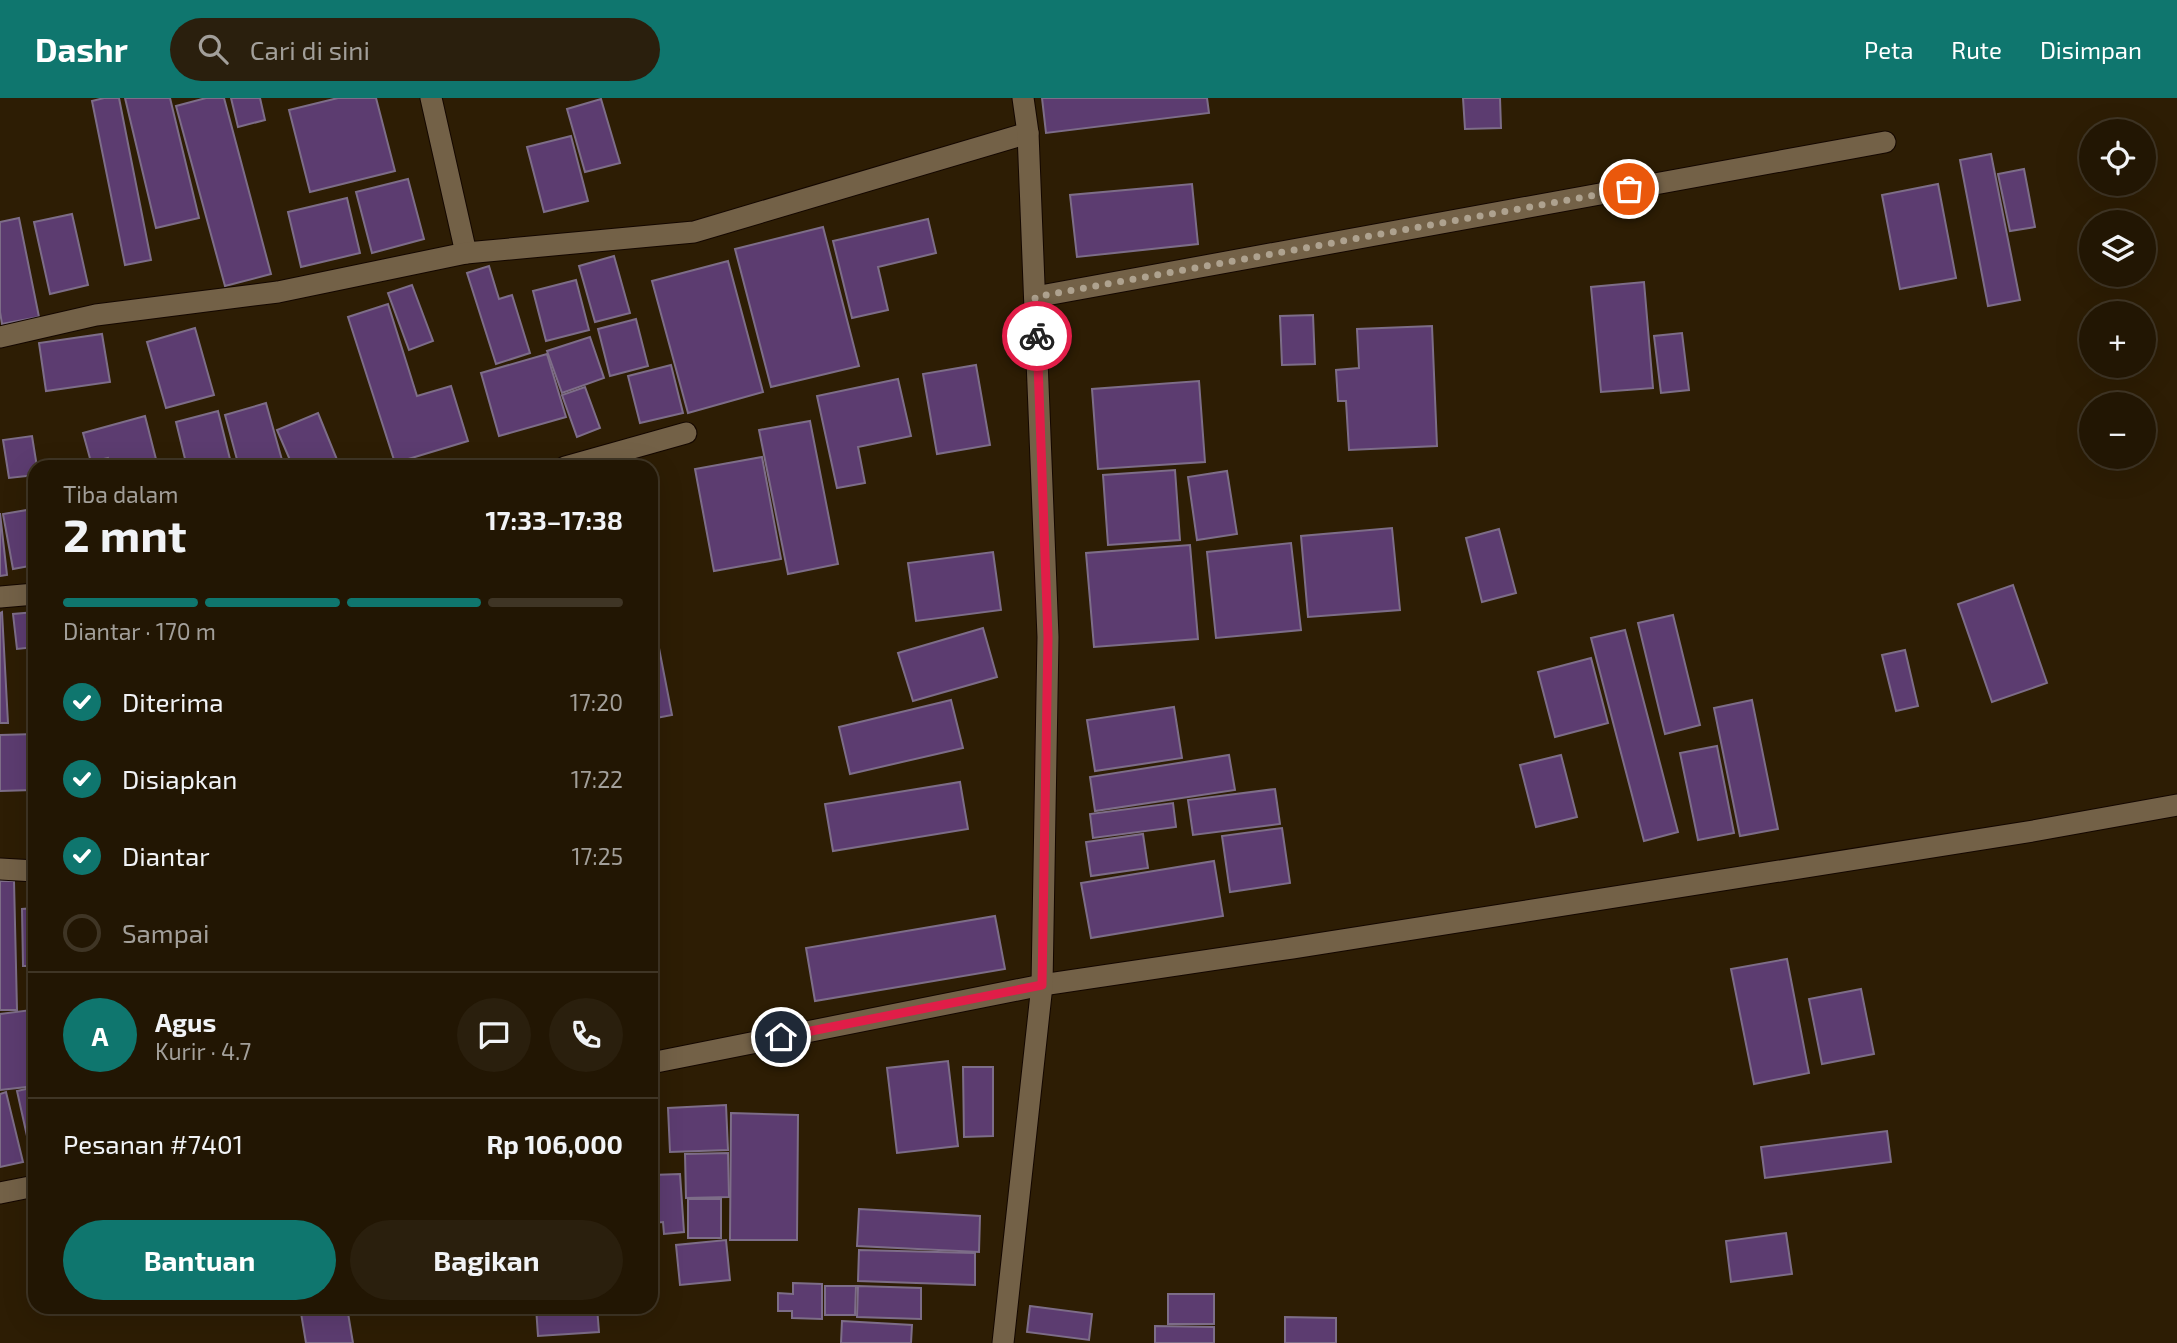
<!DOCTYPE html>
<html lang="id">
<meta charset="utf-8">
<style>
body{margin:0;font-family:"Exo 2",sans-serif;background:#2a1f0d;color:#f1f3f6;height:100vh;display:flex;flex-direction:column;font-size:26px;white-space:nowrap}
*{box-sizing:border-box;margin:0}
p{font-size:23px;color:#a29f9a}
.icon{flex:none;width:38px;height:38px;fill:none;stroke:currentColor;stroke-width:2;stroke-linecap:round;stroke-linejoin:round}
.map{position:relative;flex:1;overflow:hidden}
.side{position:absolute;left:28px;top:362px;width:630px;height:854px;display:flex;flex-direction:column;background:#221603;border-radius:21px;box-shadow:0 7px 28px #0002,0 0 0 2px #3f3525}
.side>*{flex:none}
.buttons{position:absolute;left:2079px;top:21px;display:grid;gap:14px}
.buttons a{display:grid;place-items:center;width:77px;height:77px;border-radius:50%;background:#221603;box-shadow:0 7px 28px #0002,0 0 0 2px #3f3525;font-size:35px}
.pin{position:absolute;display:grid;place-items:center;width:60px;height:60px;color:#fff;margin:-30px;border:4px solid #fff;border-radius:50%;box-shadow:0 2px 7px #0007}
.courier{position:absolute;display:grid;place-items:center;width:70px;height:70px;margin:-35px;border:5px solid #e11d48;border-radius:50%;background:#fff;color:#222;box-shadow:0 2px 9px #0007}
.overview em{font-style:normal;font-weight:700}
.overview div{display:flex;flex-direction:column-reverse}
.overview{display:flex;align-items:center;justify-content:space-between;height:119px;padding:0 35px}
h1{font-size:46px;font-weight:700;line-height:52px}
.bar{display:grid;grid-template-columns:repeat(4,1fr);gap:10px 7px;align-content:center;height:84px;padding:0 35px}
.bar i{height:9px;border-radius:5px;background:#3f3525}
.bar .active{background:#0f766e}
.bar p{grid-column:span 4}
.line{display:flex;align-items:center;gap:18px;padding:0 35px;border-top:2px solid #3f3525}
.line div{flex:1}
.round{display:grid;place-items:center;flex:none;width:74px;height:74px;border-radius:37px;background:#2a1f0d}
ol{padding:0 35px;list-style:none}
li{display:flex;align-items:center;gap:21px;height:77px}
li p{margin-inline-start:auto}
li .icon{padding:7px;border-radius:50%;background:#0f766e;color:#fff;stroke-width:4}
li:last-child{color:#a29f9a}
li i{width:38px;height:38px;border:4px solid #3f3525;border-radius:50%}
.action{display:flex;gap:14px;margin-top:auto;padding:14px 35px}
.action a{flex:1;height:80px;border-radius:42px;background:#0f766e;color:#fff;font-size:28px;font-weight:700;line-height:80px;text-align:center}
.action a+a{background:#2a1f0d;color:#f1f3f6}
header{display:flex;align-items:center;gap:42px;box-sizing:border-box;height:98px;padding:0 35px;background:#0f766e;color:#fff}
header strong{font-size:33px}
nav{display:flex;gap:38px;margin-inline-start:auto;font-size:24px}
.search{width:490px;height:63px;background:#2a1f0d;display:flex;align-items:center;gap:18px;box-sizing:border-box;padding:0 24px;border-radius:38px;color:#a29f9a;font-size:26px}
.map>svg:first-child{display:block}
</style>
<header>
<strong>Dashr</strong>
<div class="search"><svg class="icon" aria-label="search" viewBox="0 0 24 24"><circle cx="10" cy="10" r="6"/><path d="M15 15l6 6"/></svg>Cari di sini</div>
<nav><a>Peta</a><a>Rute</a><a>Disimpan</a></nav>
</header>
<div class="map">
<svg width="2177" height="1245" viewBox="0 0 2177 1245">
<rect width="100%" height="100%" fill="#2d1d04"/>
<g fill="#5c3c70" stroke="#7d6d88" stroke-width="2">
<path d="M104 0H119L151 162 125 167 92 3Z"/>
<path d="M125 0H170L199 120 156 130Z"/>
<path d="M206 0H224L271 176 225 188 176 8Z"/>
<path d="M231 0H260L265 22 238 29Z"/>
<path d="M338 0H376L395 73 310 94 289 12Z"/>
<path d="M1042 0H1207L1209 15 1046 35Z"/>
<path d="M1463 0H1500L1501 30 1465 31Z"/>
<path d="M601 1 620 65 585 74 567 11Z"/>
<path d="M571 38 588 103 544 114 527 49Z"/>
<path d="M1991 56 2020 202 1988 208 1960 62Z"/>
<path d="M2024 71 2035 129 2010 133 1998 76Z"/>
<path d="M408 81 424 141 372 155 356 94Z"/>
<path d="M1192 86 1198 146 1077 159 1070 97Z"/>
<path d="M1938 86 1956 180 1900 191 1882 97Z"/>
<path d="M347 100 360 155 301 169 288 114Z"/>
<path d="M72 116 88 187 50 196 34 124Z"/>
<path d="M19 120 39 219 2 226 0 214V124Z"/>
<path d="M928 121 936 155 878 169 888 212 852 220 833 143Z"/>
<path d="M823 129 859 268 771 289 735 151Z"/>
<path d="M614 158 630 215 595 224 579 168Z"/>
<path d="M728 163 763 294 688 315 652 183Z"/>
<path d="M489 168 499 201 512 197 530 255 496 266 467 175Z"/>
<path d="M576 182 589 232 546 243 533 193Z"/>
<path d="M1644 184 1653 290 1601 294 1591 189Z"/>
<path d="M412 187 433 243 409 252 388 195Z"/>
<path d="M388 206 417 298 451 288 468 343 395 365 348 219Z"/>
<path d="M1313 217 1315 266 1282 267 1280 218Z"/>
<path d="M636 221 648 268 610 278 598 231Z"/>
<path d="M1432 228 1437 348 1349 352 1346 303H1338L1336 272 1359 270 1357 231Z"/>
<path d="M195 230 214 297 166 310 147 244Z"/>
<path d="M1682 235 1689 292 1661 295 1654 238Z"/>
<path d="M102 236 110 284 46 293 39 245Z"/>
<path d="M590 239 604 280 562 295 547 253Z"/>
<path d="M547 256 566 319 499 338 481 275Z"/>
<path d="M671 267 683 315 640 325 628 278Z"/>
<path d="M976 267 990 347 937 356 923 276Z"/>
<path d="M898 281 911 338 858 349 865 385 837 390 817 298Z"/>
<path d="M1199 283 1205 364 1098 371 1092 291Z"/>
<path d="M585 289 600 330 577 339 562 297Z"/>
<path d="M266 305 284 369H239L225 317Z"/>
<path d="M218 313 232 369H187L176 324Z"/>
<path d="M318 315 340 369H293L277 332Z"/>
<path d="M145 318 158 369H111L108 360 91 364 83 335Z"/>
<path d="M810 323 838 466 788 476 759 332Z"/>
<path d="M32 338 37 369H35V377L9 380 3 342Z"/>
<path d="M762 359 781 461 714 473 695 371Z"/>
<path d="M1175 372 1180 442 1108 447 1103 377Z"/>
<path d="M1227 373 1237 436 1197 442 1188 379Z"/>
<path d="M27 412 35 453V467L13 471 3 416Z"/>
<path d="M0 415 7 477 0 478Z"/>
<path d="M1392 430 1400 512 1308 519 1301 438Z"/>
<path d="M1499 431 1516 495 1482 504 1466 440Z"/>
<path d="M1291 445 1301 532 1216 540 1207 454Z"/>
<path d="M1190 447 1198 541 1094 549 1086 455Z"/>
<path d="M993 454 1001 512 916 523 908 465Z"/>
<path d="M2013 487 2047 585 1992 604 1958 506Z"/>
<path d="M651 509 672 617 651 621Z"/>
<path d="M2 514 8 625H0V515Z"/>
<path d="M35 514V549L17 551 13 516Z"/>
<path d="M1673 517 1700 627 1665 636 1638 525Z"/>
<path d="M983 530 997 579 913 603 898 555Z"/>
<path d="M1625 532 1678 734 1644 743 1591 540Z"/>
<path d="M1905 552 1918 608 1896 613 1882 557Z"/>
<path d="M1591 560 1608 625 1555 639 1538 574Z"/>
<path d="M951 602 963 650 850 676 839 629Z"/>
<path d="M1752 602 1778 731 1740 738 1714 610Z"/>
<path d="M1174 609 1182 660 1095 673 1087 622Z"/>
<path d="M35 636V672H31L32 692 0 693V637Z"/>
<path d="M1717 648 1734 735 1698 742 1680 655Z"/>
<path d="M1229 657 1235 692 1095 713 1090 679Z"/>
<path d="M1561 657 1577 719 1536 729 1520 667Z"/>
<path d="M960 684 968 731 833 753 825 706Z"/>
<path d="M1275 691 1280 726 1193 737 1188 702Z"/>
<path d="M1173 705 1176 729 1093 740 1090 716Z"/>
<path d="M1282 730 1290 785 1230 794 1222 738Z"/>
<path d="M1143 736 1148 770 1091 778 1086 744Z"/>
<path d="M1214 763 1223 818 1091 840 1081 785Z"/>
<path d="M0 783H14L17 912H0Z"/>
<path d="M35 810V919H33L32 868H23L22 811Z"/>
<path d="M995 818 1005 871 815 903 806 850Z"/>
<path d="M1787 861 1809 975 1754 986 1731 871Z"/>
<path d="M1861 891 1874 956 1822 966 1809 901Z"/>
<path d="M31 912 35 948V988L0 992V916Z"/>
<path d="M948 963 958 1048 897 1055 887 970Z"/>
<path d="M963 969H993V1038L964 1039Z"/>
<path d="M35 989V1055L31 1056 17 993Z"/>
<path d="M6 994 23 1064 0 1069V996Z"/>
<path d="M726 1007 728 1052 670 1054 668 1010Z"/>
<path d="M731 1015 798 1017 797 1142H730Z"/>
<rect x="651" y="1022" width="7" height="53"/>
<path d="M1887 1033 1891 1064 1765 1080 1761 1049Z"/>
<path d="M728 1055 729 1099 686 1100 685 1056Z"/>
<path d="M680 1076 684 1134 664 1136 663 1124 651 1125V1077Z"/>
<rect x="688" y="1101" width="33" height="39"/>
<path d="M859 1111 980 1118 979 1154 857 1148Z"/>
<path d="M1786 1135 1792 1176 1731 1184 1726 1143Z"/>
<path d="M726 1142 730 1182 680 1187 676 1147Z"/>
<path d="M859 1152 975 1155V1187L858 1183Z"/>
<path d="M793 1185 822 1186V1221L792 1220V1213H778V1195L793 1196Z"/>
<path d="M825 1188H856L855 1217H825Z"/>
<path d="M858 1188 921 1190V1221L857 1219Z"/>
<rect x="1168" y="1196" width="46" height="30"/>
<path d="M1030 1208 1092 1216 1089 1242 1027 1234Z"/>
<path d="M300 1209H347L353 1245H306Z"/>
<path d="M536 1209H597L599 1234 538 1238Z"/>
<path d="M1285 1219 1336 1220V1245H1285Z"/>
<path d="M842 1223 912 1227 911 1245H841Z"/>
<path d="M1155 1228 1214 1229V1245H1155Z"/>
</g>
<g fill="none" stroke-linecap="round" stroke-linejoin="round">
<g stroke="#140700" stroke-width="23">
<g id="minor">
<path d="M431 0 466 155"/>
<path d="M1035 199 1885 44"/>
<path d="M0 239 96 217 278 194 466 155 694 134 1028 35"/>
<path d="M565 369 686 335"/>
<path d="M0 499 35 496"/>
<path d="M0 771 35 773"/>
<path d="M651 965 1042 887 1292 850 2033 733 2177 707"/>
<path d="M0 1095 35 1088"/>
<path d="M1003 1245 1042 887 1048 539 1028 35 1023 0"/>
</g>
</g>
<use href="#minor" stroke="#736147" stroke-width="21"/>
</g>
<g fill="none" stroke-linecap="round" stroke-linejoin="round">
<path stroke="#aea28f" stroke-width="7" stroke-dasharray="0 12.6" d="M1037 238 1035 199 1629 91"/>
<path stroke="#e11d48" stroke-width="9" d="M781 939 1042 887 1048 539 1037 238"/>
</g>
</svg>
<div class="buttons">
<a><svg class="icon" aria-label="locate" viewBox="0 0 24 24"><circle cx="12" cy="12" r="6"/><path d="M12 2v4M12 18v4M2 12h4M18 12h4"/></svg></a>
<a><svg class="icon" aria-label="layers" viewBox="0 0 24 24"><path d="M12 4l9 5-9 5-9-5zM3 14l9 5 9-5"/></svg></a>
<a>+</a>
<a>−</a>
</div>
<div class="pin" style="left:1629px;top:91px;background:#ea580c"><svg class="icon" aria-label="bag" viewBox="0 0 24 24"><path d="M5 8h14l-1 12H6zM9 8a3 3 0 0 1 6 0"/></svg></div>
<div class="pin" style="left:781px;top:939px;background:#1f2937"><svg class="icon" aria-label="home" viewBox="0 0 24 24"><path d="M3 11l9-7 9 7M6 9v11h12V9"/></svg></div>
<div class="courier" style="left:1037px;top:238px"><svg class="icon" aria-label="bike" viewBox="0 0 24 24"><circle cx="6" cy="16" r="4"/><circle cx="18" cy="16" r="4"/><path d="M6 16l4-8h5l3 8M10 8l3 8H6M13 5h3"/></svg></div>
<section class="side">
<div class="overview"><div><h1>2 mnt</h1><p>Tiba dalam</p></div><em>17:33–17:38</em></div>
<div class="bar"><i class="active"></i><i class="active"></i><i class="active"></i><i></i><p>Diantar · 170 m</p></div>
<ol>
<li><svg class="icon" aria-label="check" viewBox="0 0 24 24"><path d="M5 12l5 5 9-10"/></svg>Diterima<p>17:20</p></li>
<li><svg class="icon" aria-label="check" viewBox="0 0 24 24"><path d="M5 12l5 5 9-10"/></svg>Disiapkan<p>17:22</p></li>
<li><svg class="icon" aria-label="check" viewBox="0 0 24 24"><path d="M5 12l5 5 9-10"/></svg>Diantar<p>17:25</p></li>
<li><i></i>Sampai</li>
</ol>
<div class="line" style="height:126px"><b class="round" style="background:#0f766e;color:#fff">A</b><div><b>Agus</b><p>Kurir · 4.7</p></div><a class="round"><svg class="icon" aria-label="chat" viewBox="0 0 24 24"><path d="M4 5h16v11H9l-5 4z"/></svg></a><a class="round"><svg class="icon" aria-label="phone" viewBox="0 0 24 24"><path d="M5 4h4l2 5-3 2q2 4 5 5l2-3 5 2v4C11 20 4 13 5 4z"/></svg></a></div>
<div class="line" style="height:91px"><div>Pesanan #7401</div><b>Rp 106,000</b></div>
<div class="action"><a>Bantuan</a><a>Bagikan</a></div>
</section>
</div>
